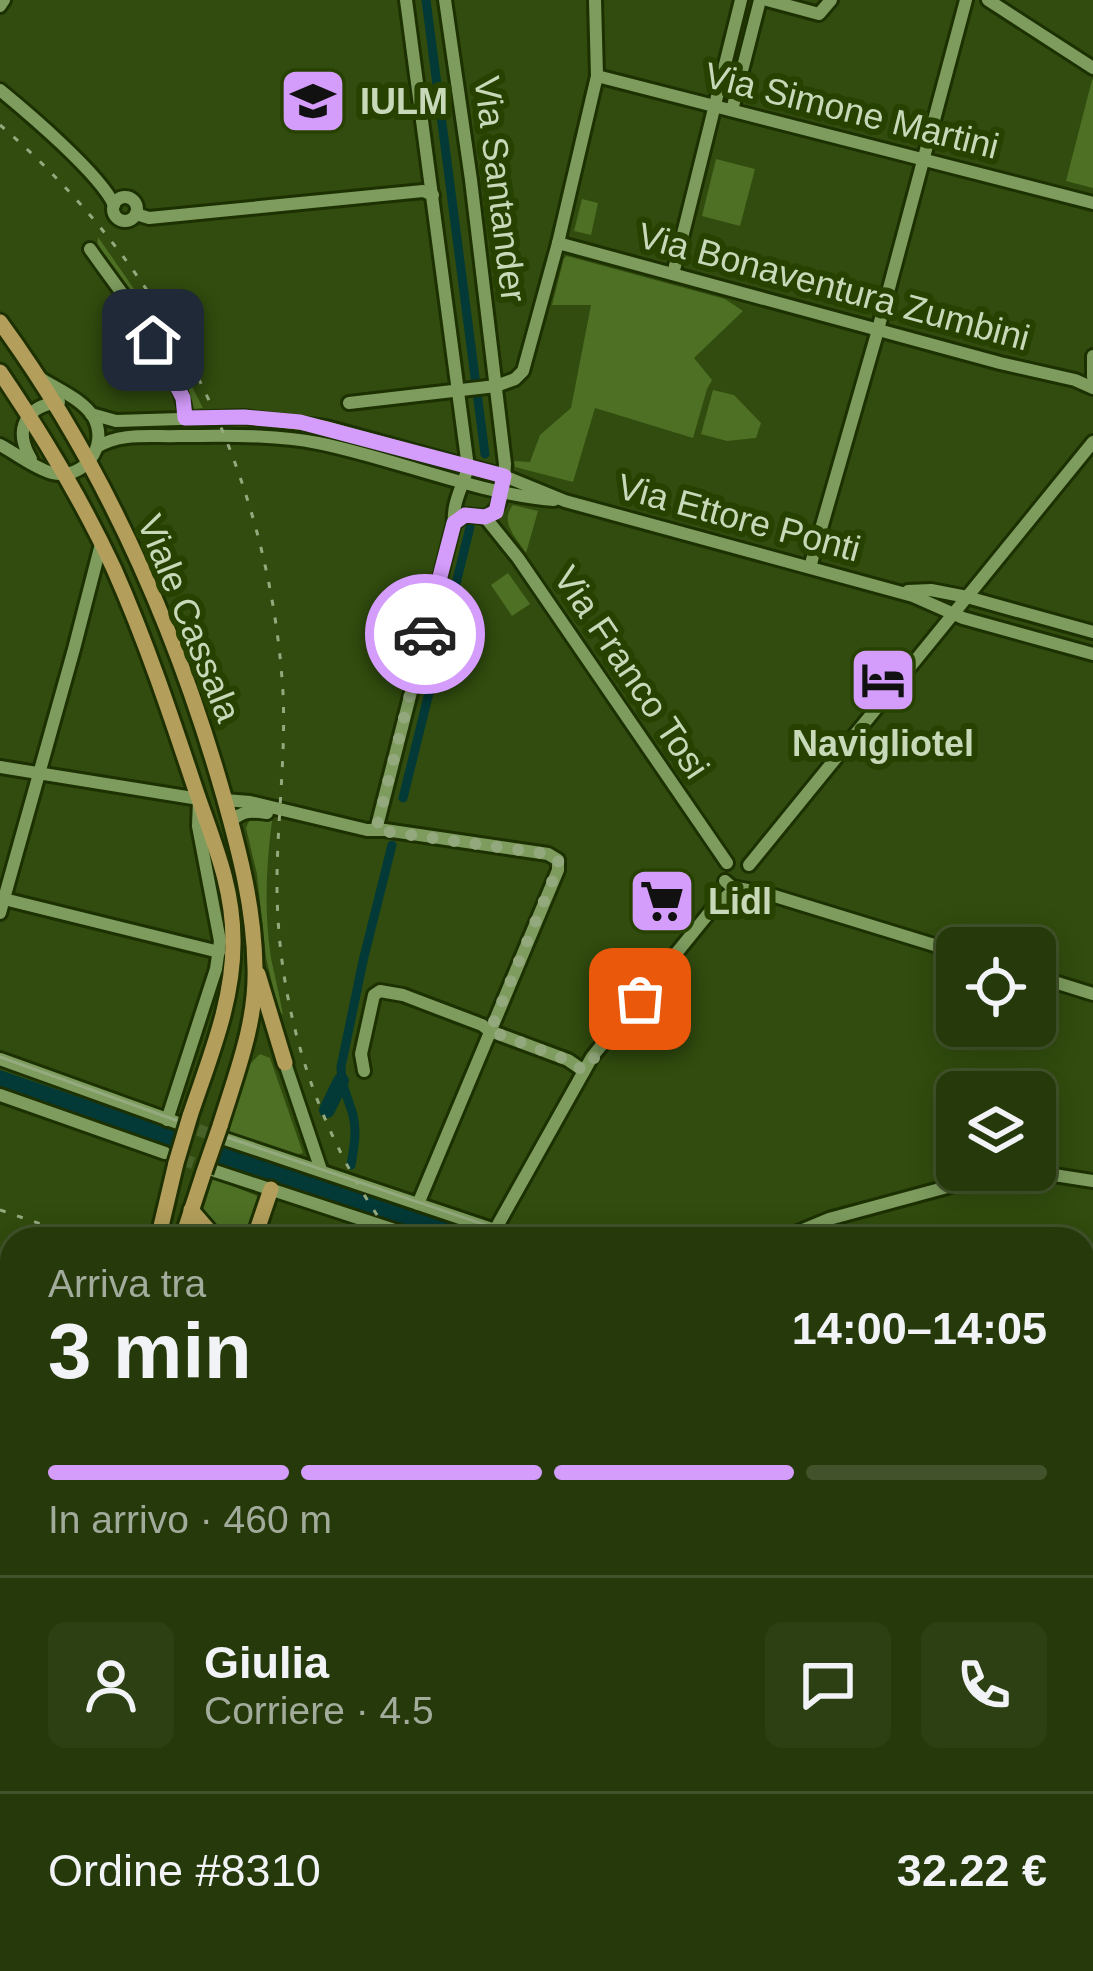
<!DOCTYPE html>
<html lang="it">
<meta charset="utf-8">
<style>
body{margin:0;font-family:Helvetica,sans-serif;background:#2d4013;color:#f1f3f6;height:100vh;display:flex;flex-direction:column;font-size:45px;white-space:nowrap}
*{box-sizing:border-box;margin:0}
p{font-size:39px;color:#a3ac9c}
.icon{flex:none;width:66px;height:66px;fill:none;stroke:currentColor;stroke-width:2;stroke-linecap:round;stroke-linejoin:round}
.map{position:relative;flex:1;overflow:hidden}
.side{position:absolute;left:0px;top:1227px;width:1095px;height:744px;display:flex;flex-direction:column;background:#25390a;border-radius:36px 36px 0 0;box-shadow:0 6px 30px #0003,0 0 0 3px #42532b}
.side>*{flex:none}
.controls{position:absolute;left:936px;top:927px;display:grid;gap:24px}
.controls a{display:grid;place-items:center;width:120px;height:120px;border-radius:18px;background:#25390a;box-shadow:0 6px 30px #0003,0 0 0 3px #42532b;font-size:60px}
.pin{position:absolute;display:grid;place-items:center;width:102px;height:102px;color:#fff;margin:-51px;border-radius:24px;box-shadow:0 6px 18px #0006}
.courier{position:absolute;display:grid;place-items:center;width:120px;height:120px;margin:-60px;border:9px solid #d49cfb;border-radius:50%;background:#fff;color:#222;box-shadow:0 3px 15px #0007}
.head em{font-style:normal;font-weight:700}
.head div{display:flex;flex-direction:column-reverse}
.head{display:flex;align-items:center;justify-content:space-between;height:204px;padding:0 48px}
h1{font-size:78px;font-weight:700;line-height:90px}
.bar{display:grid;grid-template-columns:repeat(4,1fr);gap:18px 12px;align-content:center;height:144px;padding:0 48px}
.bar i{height:15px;border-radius:9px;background:#42532b}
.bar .selected{background:#d49cfb}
.bar p{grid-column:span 4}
.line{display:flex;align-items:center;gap:30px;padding:0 48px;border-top:3px solid #42532b}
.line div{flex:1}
.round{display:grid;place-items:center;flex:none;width:126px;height:126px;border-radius:18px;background:#2d4013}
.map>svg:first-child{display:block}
</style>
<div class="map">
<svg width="1093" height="1971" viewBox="0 0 1093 1971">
<rect width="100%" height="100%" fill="#314c0e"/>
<g fill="#4d7024">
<path d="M1092 80H1093V188L1066 181Z"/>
<path d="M716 159 755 169 740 226 702 216Z"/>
<path d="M582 199 598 203 591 235 574 231Z"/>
<path d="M98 237 164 332 203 408 193 409 174 371 97 249Z"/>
<path d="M567 256 725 299 743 311 694 358 712 380 707 389 693 438 595 408 573 482 515 467 514 461 530 462 540 435 571 408 591 305H552L564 258Z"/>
<path d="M713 390 734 395 761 423 756 438 727 441 701 434Z"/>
<path d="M513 505 538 511 526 553C516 537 499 522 513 505Z"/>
<path d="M508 573 530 604 512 616 491 585Z"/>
<path d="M250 819 272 821C266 866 264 913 271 958 275 977 280 997 283 1015L278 1010 266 957 257 874 246 828Z"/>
<path d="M260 1054 270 1058 303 1153 296 1155 227 1134 250 1064Z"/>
<path d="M213 1178 257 1196 258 1210 247 1239C219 1239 218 1233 203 1210Z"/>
<path d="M12 1923V1959H79L76 1971H0Z"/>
<path d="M135 1959H215L213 1971H132Z"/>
<path d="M530 1959H597L655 1971H589Z"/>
</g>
<path fill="#033937" d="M0 1070 495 1239H448L108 1130 0 1090Z"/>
<path fill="#314c0e" d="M177 1126 225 1142 215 1171 167 1155Z"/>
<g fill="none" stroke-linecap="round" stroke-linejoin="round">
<g stroke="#033937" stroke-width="9">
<path d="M426 0 485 454"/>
<path d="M403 798 470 527"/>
<path d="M351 1165C354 1148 357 1132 353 1115 348 1098 341 1085 341 1067L363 961 392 845"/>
</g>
<path stroke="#033937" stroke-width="16" d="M327 1110 341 1081"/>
<g stroke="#486128" stroke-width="12" stroke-dasharray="12 6" stroke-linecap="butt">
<path d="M181 1124 224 1139"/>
<path d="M165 1153 209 1169"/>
</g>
<g stroke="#1c3001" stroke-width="18">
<g id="minor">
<path d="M445 0 471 180 505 464C504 482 504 510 485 517"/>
<path d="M767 0 819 14 831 0"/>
<path d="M988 0 1093 68"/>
<path d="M0 6 4 0"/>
<path d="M597 76 1093 203"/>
<path d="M0 90C28 113 100 174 114 205"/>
<path d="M732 110 760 0"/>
<circle cx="125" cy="209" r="12"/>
<path d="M136 214 149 218 423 191 433 195"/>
<path d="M558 243 1000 363 1075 380 1093 388"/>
<path d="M90 249C121 294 181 364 186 418"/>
<path d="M673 274 741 0"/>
<path d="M1093 356V377"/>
<path d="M349 403 496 386 515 379 523 371 558 243 597 76 595 0"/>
<path d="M91 414 116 421 244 417 326 427 504 476 565 501 913 596 963 618 1093 654"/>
<path d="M0 445C17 454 34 468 52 473 83 481 109 447 94 418 84 400 57 389 40 378"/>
<path d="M97 447C121 432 151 437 179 436 225 436 272 434 318 443 397 459 473 493 554 500"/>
<path d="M31 459C13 429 26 406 59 402"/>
<path d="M485 517 518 558 727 863"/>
<path d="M454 523 465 515 485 517"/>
<path d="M810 567 876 337 966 0"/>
<path d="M908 591 931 590 967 597 1093 632"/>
<path d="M0 767 199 799 198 826 220 941 216 969 167 1120"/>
<path d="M225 800 250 802 367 830H385L548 854 558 860V870L418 1204"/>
<path d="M231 821C244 810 251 811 267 813"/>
<path d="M376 830 454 523C452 503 463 486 468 467L406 0"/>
<path d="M749 865 1093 442"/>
<path d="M725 881 732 887 768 894 957 952"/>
<path d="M4 899 219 952"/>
<path d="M0 913 74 649 101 544"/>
<path d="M1035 976 1093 994"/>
<path d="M0 1059 178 1123"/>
<path d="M285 1063 321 1170"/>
<path d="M364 1071 361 1054 374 995 380 991 403 995 482 1025 490 1031 568 1060 584 1071"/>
<path d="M0 1095 165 1153"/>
<path d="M225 1139 522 1239"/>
<path d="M1022 1170 1093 1181"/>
<path d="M215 1171 422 1239"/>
<path d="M495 1230 592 1057 713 908 736 888"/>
<path d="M781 1239 829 1219 1010 1170"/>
<path d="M1083 1436 1093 1439"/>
<path d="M0 1453 12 1458"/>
<path d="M1083 1469 1093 1473"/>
<path d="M0 1649 12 1652"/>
<path d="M0 1846 12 1848"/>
<path d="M1083 1865 1093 1867"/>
<path d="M0 1918 12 1873"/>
<path d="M510 1959 569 1971"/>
<path d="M618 1959 678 1971"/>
<path d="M226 1971 229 1959"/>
<path d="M499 1971 502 1959"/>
<path d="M767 1971 770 1959"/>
<path d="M1035 1971 1038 1959"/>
</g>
</g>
<g stroke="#1c3001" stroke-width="21">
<g id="major">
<path d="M0 322C104 465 176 628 224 797 240 854 254 908 255 967 257 1022 236 1074 220 1126"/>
<path d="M0 372C42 434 82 500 114 569 146 641 171 716 196 791 213 841 233 886 233 940 234 1001 209 1059 190 1116"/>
<path d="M258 974 285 1063"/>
<path d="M191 1210 216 1239"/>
<path d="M158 1239 176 1163"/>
<path d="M182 1239 204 1172"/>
<path d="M254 1239 271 1189"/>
<path d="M90 1971 93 1959"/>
<path d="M118 1971 121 1959"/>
</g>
</g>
<use href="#minor" stroke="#7d9c5e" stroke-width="12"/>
<use href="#major" stroke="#b39e5b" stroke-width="15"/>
<g stroke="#95a97f" stroke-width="3">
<path d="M0 1057 178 1121"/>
<path d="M226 1137 527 1239"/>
<path d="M1083 1434 1093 1437"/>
<path d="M0 1844 12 1846"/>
<path d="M572 1959 632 1971"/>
</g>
<g stroke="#95a97f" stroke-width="3" stroke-dasharray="6 12" stroke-linecap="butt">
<path d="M0 125C167 268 270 473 283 693 286 757 277 820 277 884 277 1011 318 1137 394 1239"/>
<path d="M0 1210 85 1239"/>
<path d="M1083 1576 1093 1579"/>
</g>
<g stroke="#1c3001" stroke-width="21" stroke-linecap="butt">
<g id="major-bridge">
<path d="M176 1163 190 1116"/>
<path d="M204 1172 220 1126"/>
</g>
</g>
<use href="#major-bridge" stroke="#b39e5b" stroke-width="15"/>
</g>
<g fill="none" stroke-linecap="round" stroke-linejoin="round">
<path stroke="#93a87d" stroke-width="12" stroke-dasharray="0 21.6" d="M425 634 376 830 548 854 558 860 559 865 490 1031 568 1060 584 1071 640 999"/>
<path stroke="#d49cfb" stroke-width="15" d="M153 340 183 398 185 418 244 417 300 422 504 476 496 512 485 517 465 515 454 523 425 634"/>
</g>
<defs>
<g id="university-square" transform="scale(3.45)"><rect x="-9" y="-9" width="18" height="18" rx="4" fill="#d49cfb" stroke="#274100"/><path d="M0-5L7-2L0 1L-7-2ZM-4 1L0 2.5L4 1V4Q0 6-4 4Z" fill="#111"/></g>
<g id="hotel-square" transform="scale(3.45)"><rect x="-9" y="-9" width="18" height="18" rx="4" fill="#d49cfb" stroke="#274100"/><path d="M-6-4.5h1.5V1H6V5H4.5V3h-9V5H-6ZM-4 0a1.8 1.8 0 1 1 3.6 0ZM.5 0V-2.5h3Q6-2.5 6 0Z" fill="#111"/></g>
<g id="supermarket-square" transform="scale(3.45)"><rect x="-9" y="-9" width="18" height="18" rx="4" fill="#d49cfb" stroke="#274100"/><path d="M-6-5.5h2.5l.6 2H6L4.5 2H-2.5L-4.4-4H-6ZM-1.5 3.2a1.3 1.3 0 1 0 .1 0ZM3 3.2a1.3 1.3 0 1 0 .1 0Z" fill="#111"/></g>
</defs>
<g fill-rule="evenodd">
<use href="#university-square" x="313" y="101"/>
<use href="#hotel-square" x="883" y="680"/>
<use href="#supermarket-square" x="662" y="901"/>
</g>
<g text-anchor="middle" stroke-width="12" stroke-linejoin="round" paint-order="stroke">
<g font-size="36" font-weight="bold" fill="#c8d9b9" stroke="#274100" text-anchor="start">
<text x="360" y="114">IULM</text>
<text x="883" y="756" text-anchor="middle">Navigliotel</text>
<text x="708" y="914">Lidl</text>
</g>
<g font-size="36" fill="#c8d9b9" stroke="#274100">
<text transform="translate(852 110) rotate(14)" y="13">Via Simone Martini</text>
<text transform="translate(501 189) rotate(83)" y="13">Via Santander</text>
<text transform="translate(834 286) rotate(15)" y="13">Via Bonaventura Zumbini</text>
<text transform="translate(739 517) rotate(15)" y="13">Via Ettore Ponti</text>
<text transform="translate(190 618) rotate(68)" y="13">Viale Cassala</text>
<text transform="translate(632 672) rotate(56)" y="13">Via Franco Tosi</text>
</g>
</g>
</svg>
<div class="controls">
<a><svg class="icon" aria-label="locate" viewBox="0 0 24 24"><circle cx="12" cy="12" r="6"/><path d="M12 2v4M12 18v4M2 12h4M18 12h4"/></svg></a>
<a><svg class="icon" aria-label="layers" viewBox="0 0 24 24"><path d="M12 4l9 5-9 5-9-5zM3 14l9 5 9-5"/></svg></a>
</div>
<div class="pin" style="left:640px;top:999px;background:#ea580c"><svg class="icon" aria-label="bag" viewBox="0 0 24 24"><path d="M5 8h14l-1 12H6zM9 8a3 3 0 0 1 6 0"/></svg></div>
<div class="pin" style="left:153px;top:340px;background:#1f2937"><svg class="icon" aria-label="home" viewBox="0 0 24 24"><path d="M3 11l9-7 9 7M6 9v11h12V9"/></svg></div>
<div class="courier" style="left:425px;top:634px"><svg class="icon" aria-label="car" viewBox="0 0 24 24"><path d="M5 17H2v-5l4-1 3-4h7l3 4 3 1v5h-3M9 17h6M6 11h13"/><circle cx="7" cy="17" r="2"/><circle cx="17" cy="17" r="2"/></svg></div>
<section class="side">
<div class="head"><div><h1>3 min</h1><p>Arriva tra</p></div><em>14:00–14:05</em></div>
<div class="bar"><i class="selected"></i><i class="selected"></i><i class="selected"></i><i></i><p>In arrivo · 460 m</p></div>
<div class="line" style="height:216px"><a class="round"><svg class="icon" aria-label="person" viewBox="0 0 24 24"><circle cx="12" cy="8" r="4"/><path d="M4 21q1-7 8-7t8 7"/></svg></a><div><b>Giulia</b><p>Corriere · 4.5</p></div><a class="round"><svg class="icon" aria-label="chat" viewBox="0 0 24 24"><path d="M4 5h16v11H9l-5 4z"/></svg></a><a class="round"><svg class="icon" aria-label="phone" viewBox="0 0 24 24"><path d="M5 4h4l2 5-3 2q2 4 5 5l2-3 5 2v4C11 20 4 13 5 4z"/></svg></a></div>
<div class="line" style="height:156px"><div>Ordine #8310</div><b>32.22 €</b></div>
</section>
</div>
